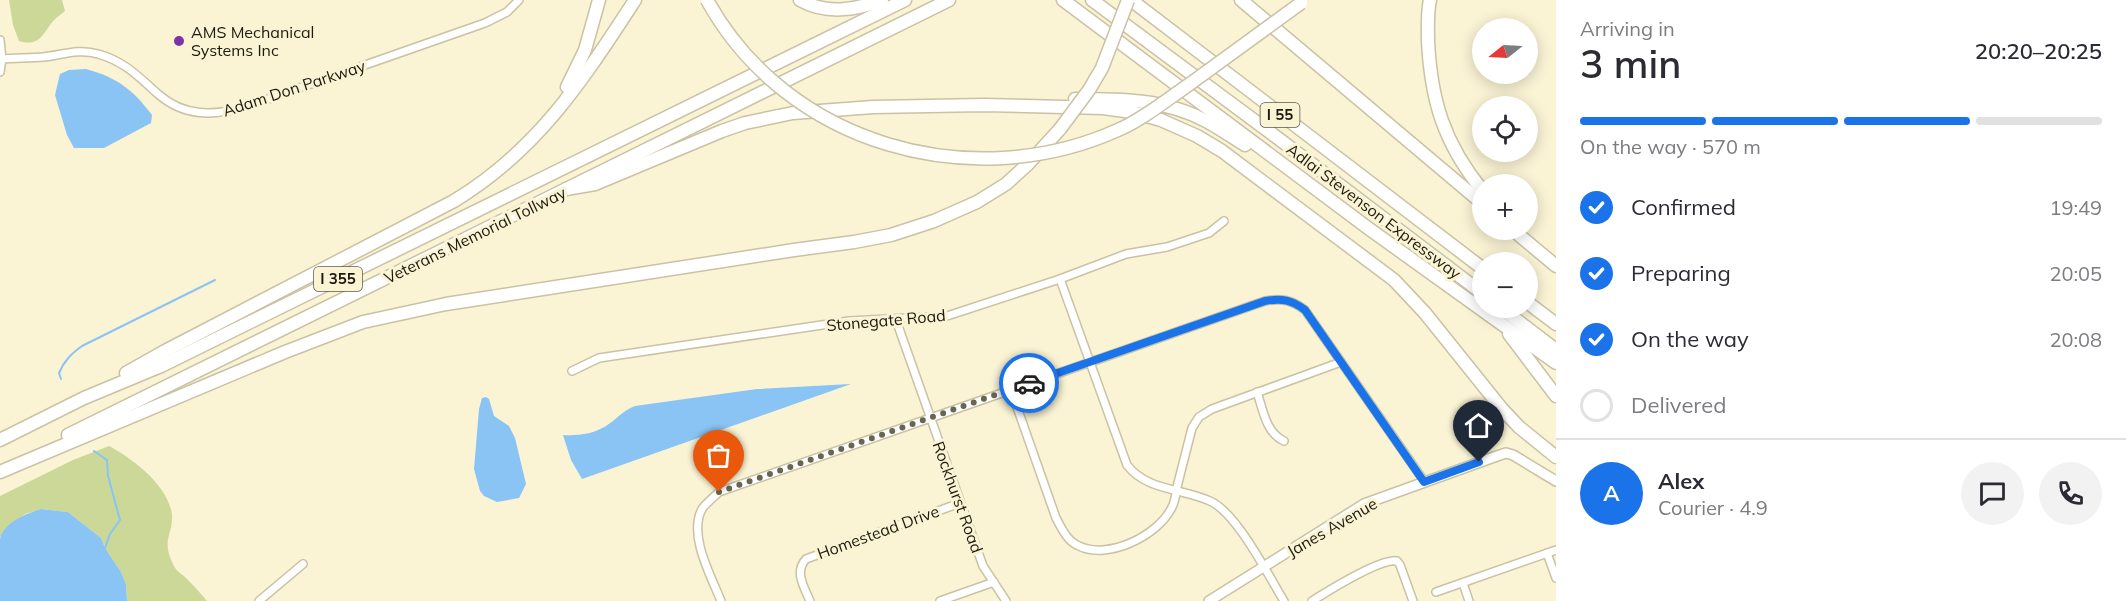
<!DOCTYPE html>
<meta charset="utf-8">
<style>
body{margin:0;font-family:Mulish,sans-serif;background:#f2f2f3;color:#2b2b33;height:100vh;display:flex;flex-direction:column;font-size:22px;white-space:nowrap}
*{box-sizing:border-box;margin:0}
p{font-size:20px;color:#7c7c81}
.icon{flex:none;width:33px;height:33px;fill:none;stroke:currentColor;stroke-width:2;stroke-linecap:round;stroke-linejoin:round}
.map{position:relative;flex:1;overflow:hidden}
.panel{display:flex;flex-direction:column;background:#fff;width:570px}
.panel>*{flex:none}
.needle{width:39px;rotate:252deg}
.tools{position:absolute;left:1472px;top:18px;display:grid;gap:12px}
.tools a{display:grid;place-items:center;width:66px;height:66px;border-radius:50%;background:#fff;box-shadow:0 3px 15px #0003;font-size:30px}
.pin{position:absolute;display:grid;place-items:center;width:51px;height:51px;color:#fff;margin:-62px -26px;border-radius:50% 50% 50% 0;rotate:-45deg;box-shadow:0 0 6px #0007}
.pin .icon{rotate:45deg}
.courier{position:absolute;display:grid;place-items:center;width:60px;height:60px;margin:-30px;border:4px solid #1a73e8;border-radius:50%;background:#fff;color:#222;box-shadow:0 2px 8px #0007}
.head em{font-style:normal;font-weight:600}
.head div{display:flex;flex-direction:column-reverse}
.head{display:flex;align-items:center;justify-content:space-between;height:102px;padding:0 24px}
h1{font-size:39px;font-weight:600;line-height:45px}
.bar{display:grid;grid-template-columns:repeat(4,1fr);gap:9px 6px;align-content:center;height:72px;padding:0 24px}
.bar i{height:8px;border-radius:4px;background:#e1e1e2}
.bar .selected{background:#1a73e8}
.bar p{grid-column:span 4}
.line{display:flex;align-items:center;gap:15px;padding:0 24px;border-top:2px solid #e1e1e2}
.line div{flex:1}
.round{display:grid;place-items:center;flex:none;width:63px;height:63px;border-radius:32px;background:#f2f2f3}
ol{padding:0 24px;list-style:none}
li{display:flex;align-items:center;gap:18px;height:66px}
li p{margin-inline-start:auto}
li .icon{padding:6px;border-radius:50%;background:#1a73e8;color:#fff;stroke-width:4}
li:last-child{color:#7c7c81}
li i{width:33px;height:33px;border:3px solid #e1e1e2;border-radius:50%}
main{display:flex;flex:1;min-height:0}
.map>svg:first-child{display:block}
</style>
<main>
<div class="map">
<svg width="1556" height="601" viewBox="0 0 1556 601">
<rect width="100%" height="100%" fill="#faf3d4"/>
<g fill="#ccd898">
<path d="M9 0H62L65 11C60 15 54 19 50 25 41 38 37 46 19 41L13 25Z"/>
<path d="M109 446C132 458 169 486 172 515 173 535 161 540 173 564 176 572 183 574 188 580 195 587 201 594 207 601H127L126 584 121 572 105 548 101 538 68 512 41 509 25 514 10 525 0 537V496L73 460Z"/>
</g>
<g fill="#89c4f4">
<path d="M86 69C118 78 132 89 152 115L151 123 104 148H74L67 135 55 95 60 74 69 70Z"/>
<path d="M851 384 582 479 571 460 563 435C578 436 593 434 606 426 617 419 622 411 635 406L757 389Z"/>
<path d="M486 397 489 399 494 416 509 426 515 438 526 484 519 498 497 502 484 496 480 491 474 469 479 409 482 398Z"/>
<path d="M41 509 68 512 101 538 105 548 121 572 126 584 127 601H0C0 585 0 553 0 539 3 523 27 513 41 509Z"/>
</g>
<g fill="none" stroke-linecap="round" stroke-linejoin="round">
<g stroke="#89c4f4" stroke-width="2">
<path d="M61 379 59 373C64 361 71 354 82 346L215 280"/>
<path d="M94 451 107 460 108 476 120 520 110 534 105 548"/>
</g>
<g stroke="#c9c2a4" stroke-width="10">
<g id="street">
<path d="M0 40 2 59 0 72"/>
<path d="M2 59C16 58 30 58 43 57 62 55 79 48 98 54 124 61 139 77 158 94 184 117 214 116 245 107L485 23 507 12 519 0"/>
<path d="M1060 279 1127 465C1147 491 1181 488 1210 501 1237 513 1268 575 1284 601"/>
<path d="M896 320 983 566 1006 601"/>
<path d="M572 371 599 358 849 321 947 316 1060 279 1126 254 1167 247 1209 233 1224 221"/>
<path d="M1011 390 1056 518C1062 529 1067 541 1079 546 1108 560 1157 536 1171 509 1175 503 1176 494 1177 487 1182 467 1187 448 1192 428L1199 417 1212 409 1341 362"/>
<path d="M1257 392C1263 410 1266 433 1284 441"/>
<path d="M1547 553 1556 578"/>
<path d="M1463 583 1469 601"/>
<path d="M1436 592 1556 550"/>
<path d="M259 601 303 564"/>
<path d="M721 601C711 576 688 535 702 509 706 503 714 497 719 492L1265 301C1282 298 1292 300 1305 310L1424 481"/>
<path d="M810 601C804 587 794 572 806 559L960 503"/>
<path d="M940 601 994 582"/>
<path d="M1312 601C1328 591 1381 558 1397 561L1400 565 1413 601"/>
</g>
</g>
<g stroke="#c9c2a4" stroke-width="12">
<path id="secondary" d="M1209 601 1364 504 1497 456 1506 453 1513 455 1556 481"/>
</g>
<g stroke="#c9c2a4" stroke-width="15">
<g id="highway">
<path d="M800 0C827 15 855 10 882 0"/>
<path d="M1063 0 1368 228 1556 363"/>
<path d="M1092 0 1275 136 1482 293"/>
<path d="M1131 0 1482 268"/>
<path d="M1241 0 1482 203"/>
<path d="M1430 0C1427 13 1428 28 1428 41 1431 101 1444 143 1482 190"/>
<path d="M567 87 585 50 599 0"/>
<path d="M1075 99C1119 99 1166 99 1206 121 1219 128 1232 137 1245 145"/>
<path d="M566 189 595 184 722 131 745 123 793 113 873 107 984 105 1103 108 1132 112 1161 120 1197 136 1222 151 1394 280 1425 313 1502 409 1519 427 1556 457"/>
<path d="M1513 230 1556 266"/>
<path d="M1527 302 1556 324"/>
<path d="M1501 308 1556 350"/>
<path d="M1509 334 1556 396"/>
<path d="M126 373 165 351 454 201C538 150 582 81 635 0"/>
<path d="M68 435 949 0"/>
<path d="M0 440 84 398 161 366 905 0"/>
<path d="M0 472 285 352 363 322 446 304 794 250 854 242 891 235 934 221 977 202 1006 184 1028 164 1060 129"/>
</g>
</g>
<use href="#street" stroke="#fff" stroke-width="7"/>
<use href="#secondary" stroke="#fff" stroke-width="9"/>
<use href="#highway" stroke="#fff" stroke-width="12"/>
<g stroke="#c9c2a4" stroke-width="15" stroke-linecap="butt">
<g id="highway-bridge">
<path d="M707 0C787 145 971 196 1118 130 1143 119 1165 101 1187 86 1225 58 1263 31 1301 3"/>
<path d="M1060 129 1089 90 1102 68 1128 0"/>
</g>
</g>
<use href="#highway-bridge" stroke="#fff" stroke-width="12"/>
</g>
<g fill="none" stroke-linecap="round" stroke-linejoin="round">
<path stroke="#6a6553" stroke-width="6" stroke-dasharray="0 10.8" d="M719 492 1029 383"/>
<path stroke="#1a73e8" stroke-width="8" d="M1029 383 1265 301C1282 298 1292 300 1305 310L1424 482 1479 462"/>
</g>
<circle fill="#7c33a6" stroke="#faf3d4" stroke-width="2" cx="179" cy="41" r="6"/>
<g text-anchor="middle" stroke-width="6" stroke-linejoin="round" paint-order="stroke">
<g fill="#faf3d4" stroke="#5f5a49" stroke-width="1.5">
<rect x="1260.5" y="103" width="39" height="24" rx="4.5"/>
<rect x="314" y="267" width="48" height="24" rx="4.5"/>
</g>
<g font-size="15" font-weight="bold" fill="#1c190e">
<text x="1280" y="120">I 55</text>
<text x="338" y="284">I 355</text>
</g>
<g font-size="16" fill="#1c190e" stroke="#faf3d4" text-anchor="start">
<text x="191" y="38">AMS Mechanical<tspan x="191" dy="18">Systems Inc</tspan></text>
</g>
<g font-size="16" fill="#1c190e" stroke="#faf3d4">
<text transform="translate(294 88) rotate(-18)" y="6">Adam Don Parkway</text>
<text transform="translate(1374 211) rotate(37)" y="6">Adlai Stevenson Expressway</text>
<text transform="translate(475 235) rotate(-26)" y="6">Veterans Memorial Tollway</text>
<text transform="translate(886 320) rotate(-5)" y="6">Stonegate Road</text>
<text transform="translate(958 497) rotate(70)" y="6">Rockhurst Road</text>
<text transform="translate(1332 527) rotate(-30)" y="6">Janes Avenue</text>
<text transform="translate(878 532) rotate(-20)" y="6">Homestead Drive</text>
</g>
</g>
</svg>
<div class="tools">
<a><svg class="needle" viewBox="-14 -14 28 28"><path d="M0-13l5 13h-10z" fill="#e53935"/><path d="M0 13l5-13h-10z" fill="#7c7c81"/></svg></a>
<a><svg class="icon" aria-label="locate" viewBox="0 0 24 24"><circle cx="12" cy="12" r="6"/><path d="M12 2v4M12 18v4M2 12h4M18 12h4"/></svg></a>
<a>+</a>
<a>−</a>
</div>
<div class="pin" style="left:719px;top:492px;background:#ea580c"><svg class="icon" aria-label="bag" viewBox="0 0 24 24"><path d="M5 8h14l-1 12H6zM9 8a3 3 0 0 1 6 0"/></svg></div>
<div class="pin" style="left:1479px;top:462px;background:#1f2937"><svg class="icon" aria-label="home" viewBox="0 0 24 24"><path d="M3 11l9-7 9 7M6 9v11h12V9"/></svg></div>
<div class="courier" style="left:1029px;top:383px"><svg class="icon" aria-label="car" viewBox="0 0 24 24"><path d="M5 17H2v-5l4-1 3-4h7l3 4 3 1v5h-3M9 17h6M6 11h13"/><circle cx="7" cy="17" r="2"/><circle cx="17" cy="17" r="2"/></svg></div>
</div>
<section class="panel">
<div class="head"><div><h1>3 min</h1><p>Arriving in</p></div><em>20:20–20:25</em></div>
<div class="bar"><i class="selected"></i><i class="selected"></i><i class="selected"></i><i></i><p>On the way · 570 m</p></div>
<ol>
<li><svg class="icon" aria-label="check" viewBox="0 0 24 24"><path d="M5 12l5 5 9-10"/></svg>Confirmed<p>19:49</p></li>
<li><svg class="icon" aria-label="check" viewBox="0 0 24 24"><path d="M5 12l5 5 9-10"/></svg>Preparing<p>20:05</p></li>
<li><svg class="icon" aria-label="check" viewBox="0 0 24 24"><path d="M5 12l5 5 9-10"/></svg>On the way<p>20:08</p></li>
<li><i></i>Delivered</li>
</ol>
<div class="line" style="height:108px"><b class="round" style="background:#1a73e8;color:#fff">A</b><div><b>Alex</b><p>Courier · 4.9</p></div><a class="round"><svg class="icon" aria-label="chat" viewBox="0 0 24 24"><path d="M4 5h16v11H9l-5 4z"/></svg></a><a class="round"><svg class="icon" aria-label="phone" viewBox="0 0 24 24"><path d="M5 4h4l2 5-3 2q2 4 5 5l2-3 5 2v4C11 20 4 13 5 4z"/></svg></a></div>
</section>
</main>
